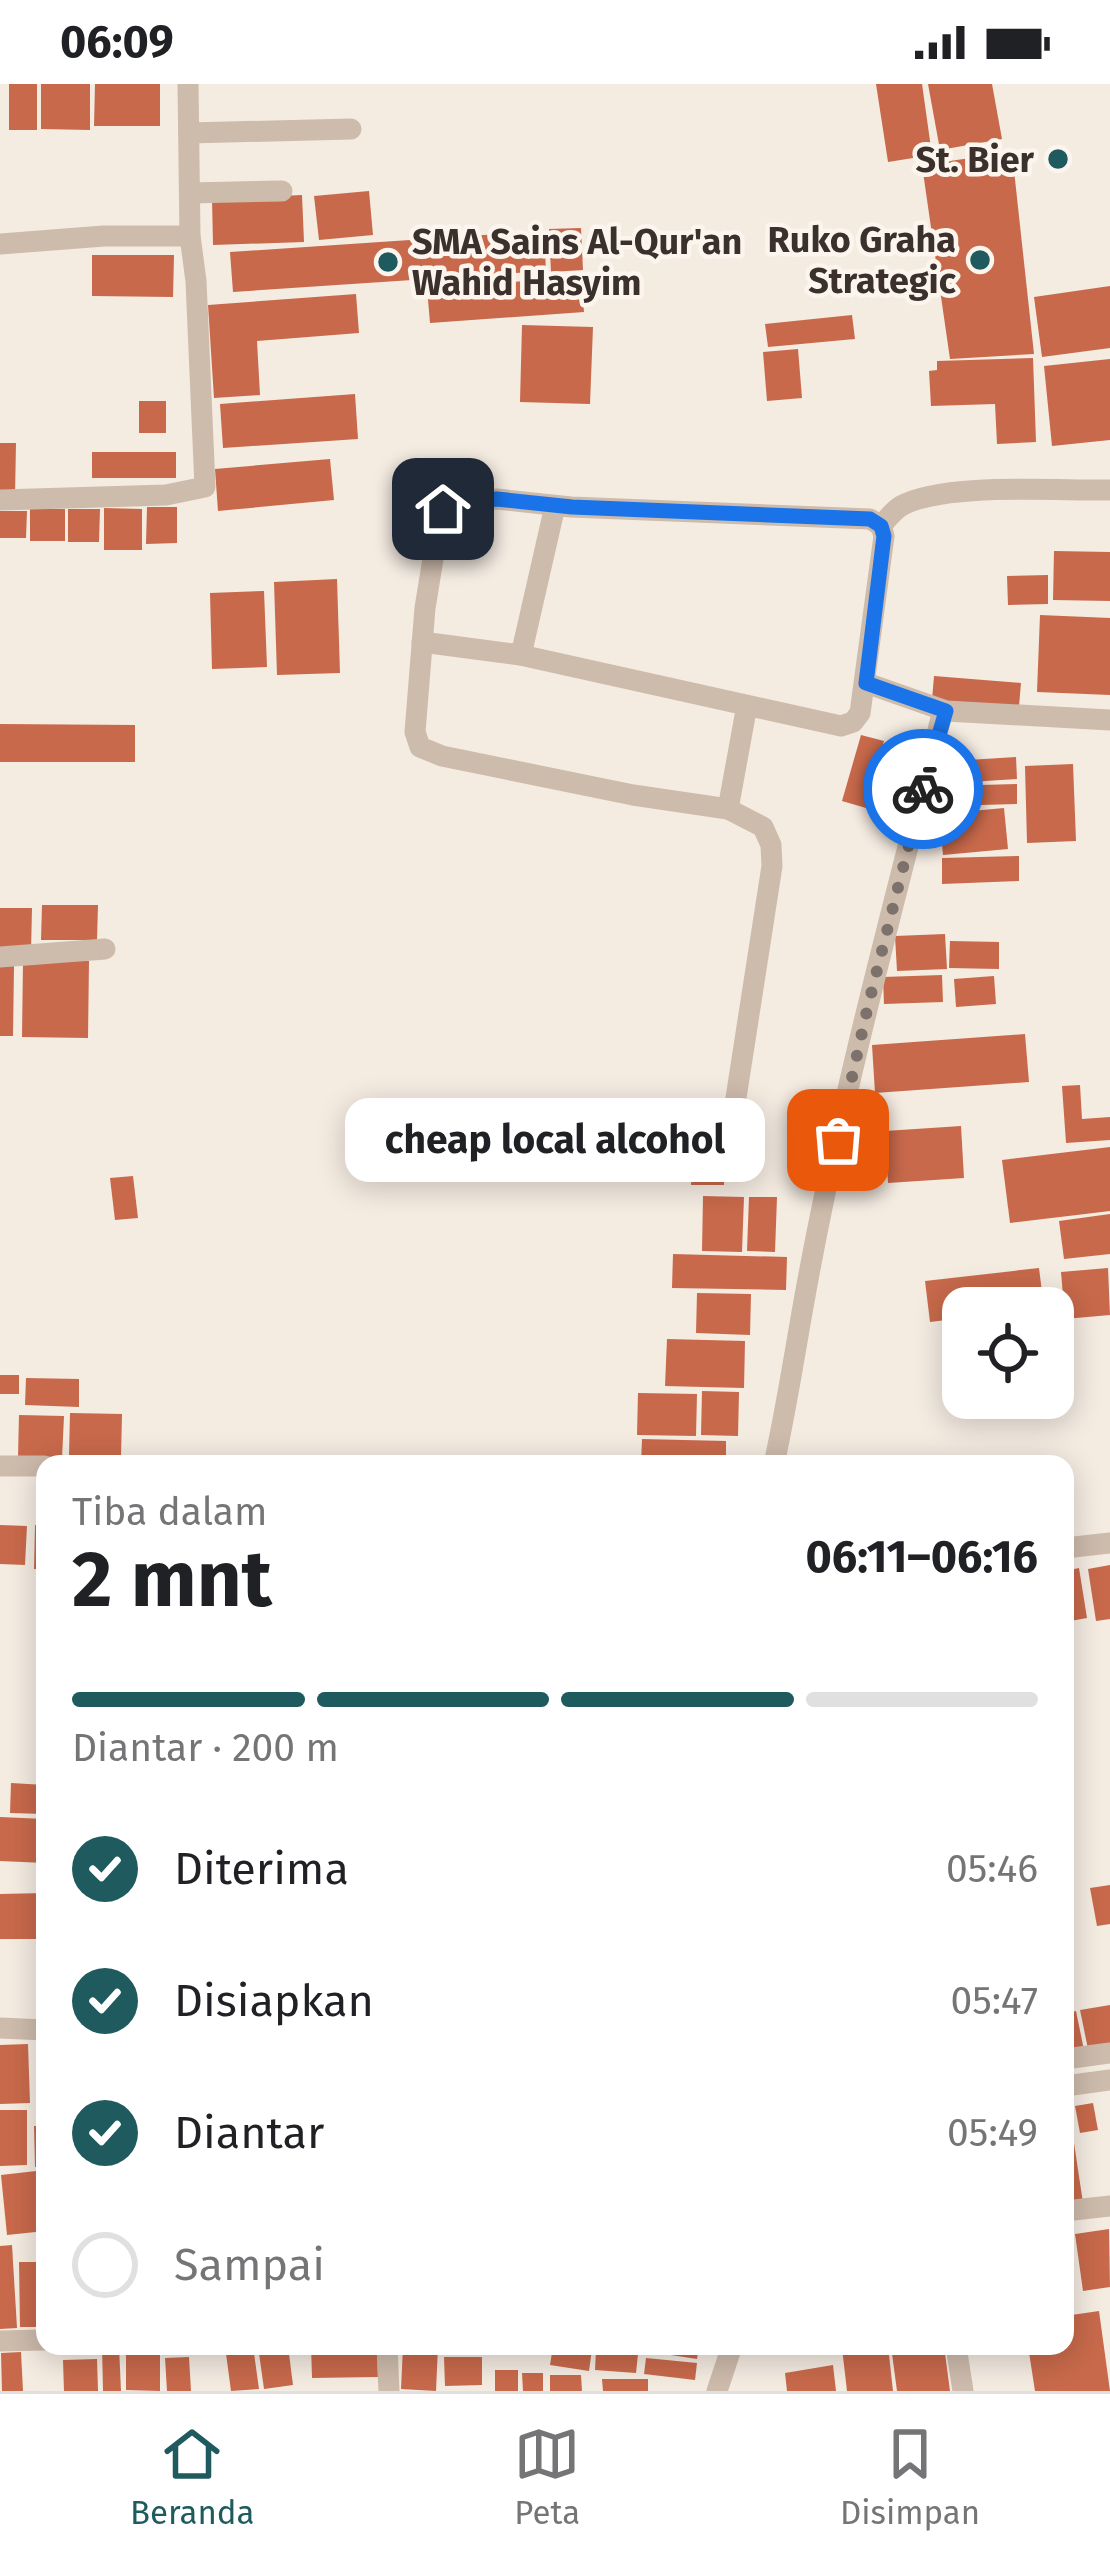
<!DOCTYPE html>
<html lang="id">
<meta charset="utf-8">
<style>
body{margin:0;font-family:"Fira Sans",sans-serif;background:#f6f6f6;color:#202124;height:100vh;display:flex;flex-direction:column;font-size:45px;white-space:nowrap}
*{box-sizing:border-box;margin:0}
p{font-size:39px;color:#757577}
.icon{flex:none;width:66px;height:66px;fill:none;stroke:currentColor;stroke-width:2;stroke-linecap:round;stroke-linejoin:round}
.map{position:relative;flex:1;overflow:hidden}
.details{position:absolute;left:36px;top:1371px;width:1038px;height:900px;display:flex;flex-direction:column;background:#fff;border-radius:24px;box-shadow:0 6px 30px #0003}
.details>*{flex:none}
.fabs{position:absolute;left:942px;top:1203px;display:grid;gap:24px}
.fabs a{display:grid;place-items:center;width:132px;height:132px;border-radius:24px;background:#fff;box-shadow:0 6px 30px #0003;font-size:60px}
.pin{position:absolute;display:grid;place-items:center;width:102px;height:102px;color:#fff;margin:-51px;border-radius:24px;box-shadow:0 6px 18px #0006}
.courier{position:absolute;display:grid;place-items:center;width:120px;height:120px;margin:-60px;border:9px solid #1a73e8;border-radius:50%;background:#fff;color:#222;box-shadow:0 3px 15px #0007}
.bubble{position:absolute;height:84px;border-radius:24px;background:#fff;box-shadow:0 6px 30px #0003;font-size:39px;font-weight:700;line-height:84px;text-align:center}
.summary em{font-style:normal;font-weight:700}
.summary div{display:flex;flex-direction:column-reverse}
.summary{display:flex;align-items:center;justify-content:space-between;height:204px;padding:0 36px}
h1{font-size:78px;font-weight:700;line-height:90px}
.bar{display:grid;grid-template-columns:repeat(4,1fr);gap:18px 12px;align-content:center;height:144px;padding:0 36px}
.bar i{height:15px;border-radius:9px;background:#e0e0e0}
.bar .selected{background:#1f5a5e}
.bar p{grid-column:span 4}
ol{padding:0 36px;list-style:none}
li{display:flex;align-items:center;gap:36px;height:132px}
li p{margin-inline-start:auto}
li .icon{padding:12px;border-radius:50%;background:#1f5a5e;color:#fff;stroke-width:4}
li:last-child{color:#757577}
li i{width:66px;height:66px;border:6px solid #e0e0e0;border-radius:50%}
.status{display:flex;justify-content:space-between;align-items:center;height:84px;padding:0 60px;background:#fff;direction:ltr}
.status svg{height:33px;fill:currentColor}
.dock{display:flex;justify-content:space-around;align-items:center;height:168px;border-top:3px solid #e0e0e0;background:#fff;font-size:33px;color:#757577}
.dock a{display:grid;justify-items:center;gap:6px}
.dock .selected{color:#1f5a5e}
.map>svg:first-child{display:block}
</style>
<div class="status"><b>06:09</b><svg viewBox="0 0 49 12"><path d="M0 12V9h3v3zM5 12V6h3v6zM10 12V3h3v9zM15 12V0h3v12zM26 1h20v11H26zM47 4h2v5h-2z"/></svg></div>
<div class="map">
<svg width="1110" height="2307" viewBox="0 0 1110 2307">
<rect width="100%" height="100%" fill="#f4ebe1"/>
<g fill="#c8694b">
<rect x="9" y="0" width="28" height="46"/>
<path d="M41 0H90V46L41 45Z"/>
<path d="M95 0H160V42H94Z"/>
<path d="M876 0H922L932 71 888 78Z"/>
<path d="M928 0H992L1002 55 940 66Z"/>
<path d="M1012 68 1034 270 950 275 922 81Z"/>
<path d="M369 107 373 151 319 156 314 112Z"/>
<path d="M302 111 304 158 213 161 212 115Z"/>
<path d="M581 144 583 186 551 188 549 145Z"/>
<path d="M544 147 546 187 233 208 230 168Z"/>
<path d="M92 171H174L173 213 92 212Z"/>
<path d="M581 193 584 228 430 239 427 204Z"/>
<path d="M1110 202V264L1042 273 1034 213Z"/>
<path d="M356 210 359 249 257 257 260 311 214 314 208 221Z"/>
<path d="M852 231 855 255 768 263 765 240Z"/>
<path d="M522 241 593 243 590 320 520 318Z"/>
<path d="M798 265 802 314 767 317 763 268Z"/>
<path d="M1033 274 1036 358 997 360 995 320 931 322 929 287 937 286V277Z"/>
<path d="M1110 275V356L1052 362 1044 282Z"/>
<path d="M355 310 358 355 223 364 220 320Z"/>
<rect x="139" y="317" width="27" height="32"/>
<path d="M0 359H16L15 412H0Z"/>
<rect x="92" y="368" width="84" height="26"/>
<path d="M330 375 334 416 218 427 215 385Z"/>
<path d="M147 423H177V459L146 460Z"/>
<path d="M104 424 142 425V466H104Z"/>
<rect x="30" y="425" width="35" height="32"/>
<path d="M68 425H100L99 458H68Z"/>
<path d="M0 427H27L26 454H0Z"/>
<path d="M1054 467 1110 468V517L1053 516Z"/>
<path d="M1048 491V520L1008 521 1007 492Z"/>
<path d="M337 495 340 589 277 591 274 498Z"/>
<path d="M264 507 267 583 212 585 210 509Z"/>
<path d="M1040 531 1110 534V611L1037 608Z"/>
<path d="M934 592 1021 599 1019 622 932 616Z"/>
<path d="M0 640 135 641V678H0Z"/>
<path d="M861 651 884 657 866 724 842 717Z"/>
<path d="M1016 673 1017 695 953 699 952 677Z"/>
<path d="M1073 680 1076 757 1027 759 1025 682Z"/>
<path d="M1017 700V720L944 722 943 702Z"/>
<path d="M1004 724 1008 765 943 771 939 730Z"/>
<path d="M1019 772V797L942 800V774Z"/>
<path d="M42 821H98L97 856H41Z"/>
<path d="M0 824H32L31 868 0 867Z"/>
<path d="M945 850 947 885 897 887 895 852Z"/>
<path d="M950 857 999 858V885L949 884Z"/>
<path d="M23 877H89L88 954 22 953Z"/>
<path d="M0 882H14L13 952H0Z"/>
<path d="M942 891 943 918 884 920 883 893Z"/>
<path d="M994 892 996 920 956 923 954 895Z"/>
<path d="M1025 950 1029 998 875 1009 872 961Z"/>
<path d="M1080 1001 1082 1035 1110 1033V1056L1066 1059 1062 1002Z"/>
<path d="M961 1042 964 1094 888 1099 885 1047Z"/>
<path d="M1110 1063V1127L1010 1139 1002 1076Z"/>
<path d="M692 1070 725 1071 724 1101H691Z"/>
<path d="M133 1092 138 1134 115 1136 110 1094Z"/>
<path d="M703 1112 744 1113 742 1168 702 1167Z"/>
<path d="M749 1113H777L775 1168 747 1167Z"/>
<path d="M1110 1130V1170L1064 1175 1059 1137Z"/>
<path d="M673 1170 787 1173 786 1206 672 1204Z"/>
<path d="M1039 1184 1044 1224H963V1234L930 1238 925 1197Z"/>
<path d="M1108 1184 1110 1231 1065 1235 1061 1188Z"/>
<path d="M697 1209 751 1210 750 1251 696 1249Z"/>
<path d="M667 1255 745 1257 744 1304 665 1302Z"/>
<rect x="0" y="1291" width="19" height="19"/>
<path d="M26 1294 79 1295V1323L25 1321Z"/>
<path d="M702 1307 739 1308 738 1352 701 1351Z"/>
<path d="M638 1309 697 1310 696 1352 637 1351Z"/>
<path d="M70 1329 122 1330 121 1373 69 1372Z"/>
<path d="M19 1331 64 1332 62 1375 18 1374Z"/>
<path d="M642 1355 726 1357V1380H641Z"/>
<path d="M0 1441 27 1442 25 1481 0 1480Z"/>
<path d="M35 1441H45V1485H34Z"/>
<path d="M1110 1481V1535L1096 1537 1088 1485Z"/>
<path d="M1079 1484 1087 1534 1065 1538V1487Z"/>
<path d="M11 1699 45 1701V1730L10 1729Z"/>
<path d="M0 1733 45 1735V1779L0 1777Z"/>
<path d="M1110 1801V1840L1097 1842 1090 1804Z"/>
<path d="M45 1809V1855H0V1810Z"/>
<path d="M1110 1921V1960L1088 1965 1080 1926Z"/>
<path d="M1076 1927 1084 1966 1065 1970V1929Z"/>
<path d="M28 1960 30 2019 0 2020V1961Z"/>
<rect x="36" y="1965" width="9" height="69"/>
<path d="M1093 2019 1098 2046 1080 2049 1075 2022Z"/>
<path d="M0 2026H27V2081L0 2082Z"/>
<path d="M34 2042H45V2083H35Z"/>
<path d="M1074 2059 1083 2119 1065 2121V2060Z"/>
<path d="M45 2086V2147L7 2151 1 2091Z"/>
<path d="M1109 2145 1110 2203 1083 2207 1075 2150Z"/>
<path d="M12 2161 17 2244 0 2245V2162Z"/>
<path d="M1065 2170 1073 2212 1065 2213Z"/>
<path d="M19 2178H45V2243H20Z"/>
<path d="M1099 2227 1110 2307H1035L1028 2262H1065V2232Z"/>
<path d="M102 2262H119L121 2307H103Z"/>
<path d="M164 2262H219V2267L164 2270Z"/>
<path d="M225 2262H253L259 2305 231 2307Z"/>
<path d="M258 2262H288L293 2301 264 2305Z"/>
<path d="M311 2262H377L378 2293 312 2294Z"/>
<path d="M403 2262H438L436 2307 401 2305Z"/>
<path d="M553 2262 592 2265 589 2287 550 2281Z"/>
<path d="M638 2262H699L697 2275 638 2266Z"/>
<path d="M888 2262 893 2307H847L842 2264Z"/>
<path d="M891 2262H944L950 2307H897Z"/>
<path d="M596 2266 638 2270 636 2289 595 2286Z"/>
<path d="M21 2268 23 2307H2L1 2269Z"/>
<path d="M126 2269 160 2270V2307L126 2306Z"/>
<path d="M189 2273 191 2307H167L165 2274Z"/>
<path d="M444 2273H482V2301L445 2302Z"/>
<path d="M646 2274 697 2279 695 2296 644 2290Z"/>
<path d="M97 2275 98 2307H64L63 2276Z"/>
<path d="M833 2281 836 2307H787L785 2289Z"/>
<rect x="495" y="2286" width="23" height="21"/>
<path d="M522 2289H543V2307H523Z"/>
<path d="M550 2291H581L582 2307H550Z"/>
<path d="M602 2295H648V2307H603Z"/>
</g>
<g fill="none" stroke-linecap="round" stroke-linejoin="round">
<g stroke="#cdbbac" stroke-width="21">
<path d="M189 49 351 45"/>
<path d="M191 109 282 107"/>
<path d="M0 160 104 152H190"/>
<path d="M0 416 166 411 205 403 196 197 190 152 188 0"/>
<path d="M555 422 521 571 534 574 841 642 853 638 860 629 884 452 881 442 870 435 571 423 497 415 461 417 447 422 440 432 425 524 415 648 420 663 442 672 633 711 728 725 747 621"/>
<path d="M881 442C887 435 893 427 901 422 944 398 1058 407 1110 406"/>
<path d="M422 558 521 571"/>
<path d="M866 599 946 627 1110 636"/>
<path d="M728 725 763 743 771 761 772 782 731 1046"/>
<path d="M0 873 105 865"/>
<path d="M774 1380C788 1317 797 1253 809 1190 844 1003 894 819 941 634L946 627"/>
<path d="M0 1382H45"/>
<path d="M1065 1464 1110 1459"/>
<path d="M0 1944 45 1946"/>
<path d="M1065 1975 1110 1969"/>
<path d="M1065 2002 1110 1996"/>
<path d="M1065 2127 1110 2122"/>
<path d="M0 2257 45 2256"/>
<path d="M387 2262 389 2307"/>
<path d="M956 2262 963 2307"/>
<path d="M717 2307 732 2262"/>
</g>
</g>
<g fill="none" stroke-linecap="round" stroke-linejoin="round">
<path stroke="#7c716b" stroke-width="12" stroke-dasharray="0 21.6" d="M838 1056 868 922 923 705"/>
<path stroke="#1a73e8" stroke-width="15" d="M443 425 461 417 497 415 572 423 870 435 881 442 884 452 866 599 946 627 923 705"/>
</g>
<g fill="#1f5a5e" stroke="#fbf5ee" stroke-width="4.5">
<circle cx="1058" cy="75" r="12"/>
<circle cx="980" cy="176" r="12"/>
<circle cx="388" cy="178" r="12"/>
</g>
<g text-anchor="middle" stroke-width="9" stroke-linejoin="round" paint-order="stroke">
<g font-size="36" font-weight="bold" fill="#3b302b" stroke="#fbf5ee" text-anchor="end">
<text x="1034" y="88">St. Bier</text>
<text x="956" y="168">Ruko Graha<tspan x="956" dy="41">Strategic</tspan></text>
<text x="412" y="170" text-anchor="start">SMA Sains Al-Qur'an<tspan x="412" dy="41">Wahid Hasyim</tspan></text>
</g>
</g>
</svg>
<div class="fabs">
<a><svg class="icon" aria-label="locate" viewBox="0 0 24 24"><circle cx="12" cy="12" r="6"/><path d="M12 2v4M12 18v4M2 12h4M18 12h4"/></svg></a>
</div>
<div class="pin" style="left:838px;top:1056px;background:#ea580c"><svg class="icon" aria-label="bag" viewBox="0 0 24 24"><path d="M5 8h14l-1 12H6zM9 8a3 3 0 0 1 6 0"/></svg></div>
<div class="pin" style="left:443px;top:425px;background:#1f2937"><svg class="icon" aria-label="home" viewBox="0 0 24 24"><path d="M3 11l9-7 9 7M6 9v11h12V9"/></svg></div>
<div class="courier" style="left:923px;top:705px"><svg class="icon" aria-label="bike" viewBox="0 0 24 24"><circle cx="6" cy="16" r="4"/><circle cx="18" cy="16" r="4"/><path d="M6 16l4-8h5l3 8M10 8l3 8H6M13 5h3"/></svg></div>
<div class="bubble" style="left:345px;top:1014px;width:420px">cheap local alcohol</div>
<section class="details">
<div class="summary"><div><h1>2 mnt</h1><p>Tiba dalam</p></div><em>06:11–06:16</em></div>
<div class="bar"><i class="selected"></i><i class="selected"></i><i class="selected"></i><i></i><p>Diantar · 200 m</p></div>
<ol>
<li><svg class="icon" aria-label="check" viewBox="0 0 24 24"><path d="M5 12l5 5 9-10"/></svg>Diterima<p>05:46</p></li>
<li><svg class="icon" aria-label="check" viewBox="0 0 24 24"><path d="M5 12l5 5 9-10"/></svg>Disiapkan<p>05:47</p></li>
<li><svg class="icon" aria-label="check" viewBox="0 0 24 24"><path d="M5 12l5 5 9-10"/></svg>Diantar<p>05:49</p></li>
<li><i></i>Sampai</li>
</ol>
</section>
</div>
<nav class="dock">
<a class="selected"><svg class="icon" aria-label="home" viewBox="0 0 24 24"><path d="M3 11l9-7 9 7M6 9v11h12V9"/></svg>Beranda</a>
<a><svg class="icon" aria-label="map" viewBox="0 0 24 24"><path d="M3 6l6-2 6 2 6-2v14l-6 2-6-2-6 2zM9 4v14M15 6v14"/></svg>Peta</a>
<a><svg class="icon" aria-label="saved" viewBox="0 0 24 24"><path d="M7 4h10v16l-5-4-5 4z"/></svg>Disimpan</a>
</nav>
